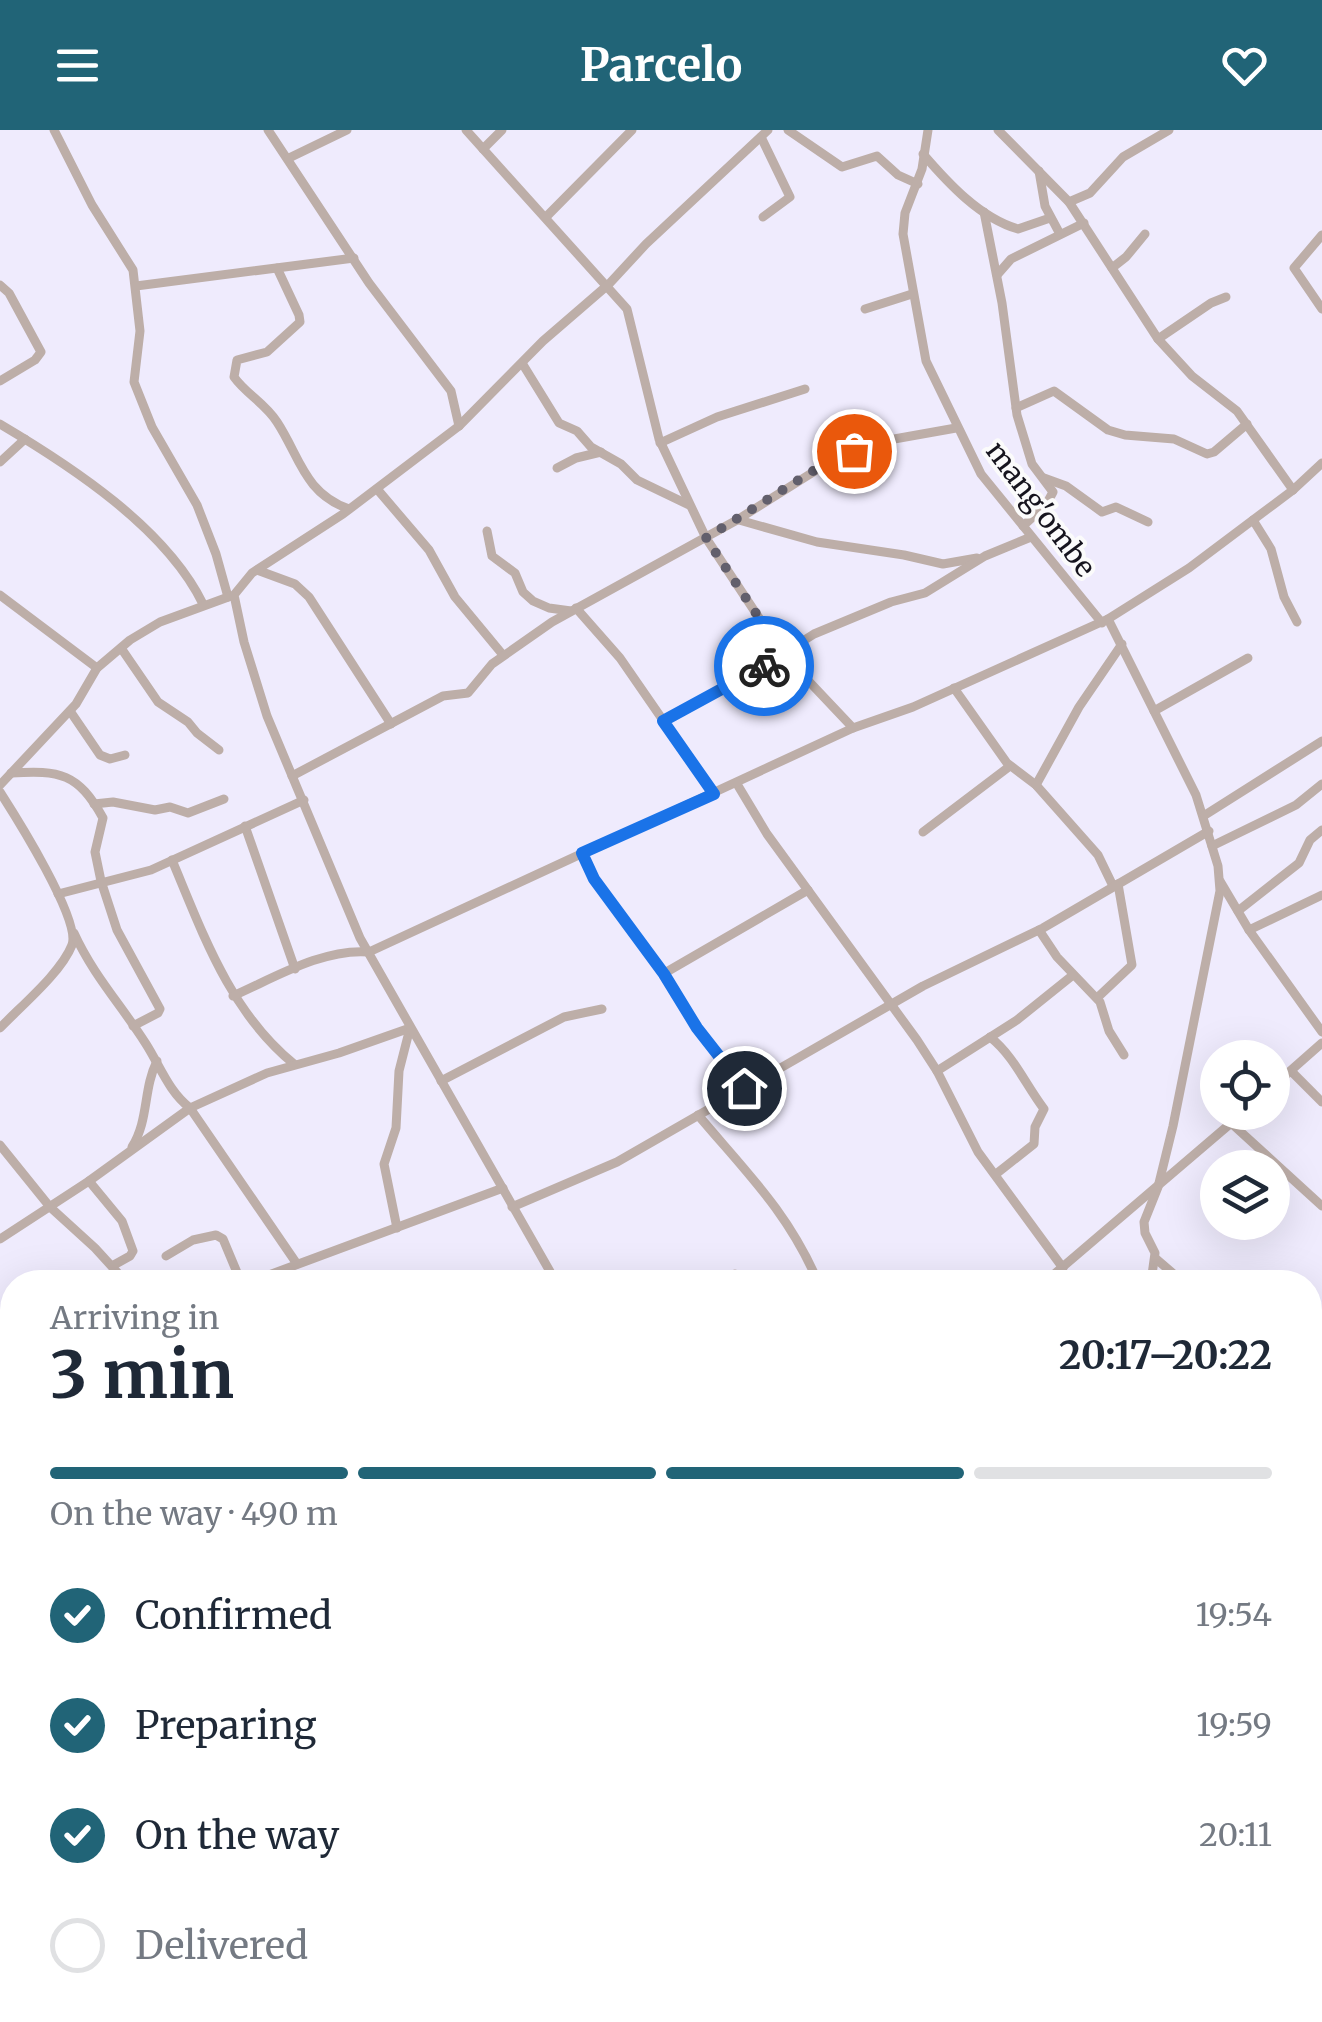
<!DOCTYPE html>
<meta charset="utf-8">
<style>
body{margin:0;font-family:Merriweather,serif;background:#f6f6f7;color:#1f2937;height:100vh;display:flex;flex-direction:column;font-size:38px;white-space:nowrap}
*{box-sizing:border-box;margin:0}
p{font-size:32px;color:#747a83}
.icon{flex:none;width:55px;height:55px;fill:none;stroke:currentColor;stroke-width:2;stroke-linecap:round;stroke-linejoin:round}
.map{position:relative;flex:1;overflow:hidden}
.sheet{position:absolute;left:0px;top:1140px;width:1322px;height:752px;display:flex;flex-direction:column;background:#fff;border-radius:40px 40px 0 0;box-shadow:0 10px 40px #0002}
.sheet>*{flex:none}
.tools{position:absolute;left:1200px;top:910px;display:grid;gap:20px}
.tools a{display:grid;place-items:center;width:90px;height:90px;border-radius:50%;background:#fff;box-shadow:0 10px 40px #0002;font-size:50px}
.pin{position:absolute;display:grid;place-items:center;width:85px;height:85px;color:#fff;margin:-42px;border:5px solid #fff;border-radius:50%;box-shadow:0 2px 10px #0007}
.courier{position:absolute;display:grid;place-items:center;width:100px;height:100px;margin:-50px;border:8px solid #1a73e8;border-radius:50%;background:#fff;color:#222;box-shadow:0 2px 12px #0007}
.summary em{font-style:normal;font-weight:700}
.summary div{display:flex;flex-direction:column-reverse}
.summary{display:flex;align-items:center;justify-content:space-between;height:170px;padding:0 50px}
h1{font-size:65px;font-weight:700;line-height:75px}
.bar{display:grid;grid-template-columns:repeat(4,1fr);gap:15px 10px;align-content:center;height:120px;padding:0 50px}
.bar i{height:12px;border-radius:8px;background:#e0e1e3}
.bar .selected{background:#216477}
.bar p{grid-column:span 4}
ol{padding:0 50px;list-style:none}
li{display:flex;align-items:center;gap:30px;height:110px}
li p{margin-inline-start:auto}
li .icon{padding:10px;border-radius:50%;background:#216477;color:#fff;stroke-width:4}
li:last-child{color:#747a83}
li i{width:55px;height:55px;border:5px solid #e0e1e3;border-radius:50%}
header{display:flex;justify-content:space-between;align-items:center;height:130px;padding:0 50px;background:#216477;color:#fff;font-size:45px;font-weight:700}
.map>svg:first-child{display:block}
</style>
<header><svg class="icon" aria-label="menu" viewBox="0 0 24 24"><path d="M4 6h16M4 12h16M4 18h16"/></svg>Parcelo<svg class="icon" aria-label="heart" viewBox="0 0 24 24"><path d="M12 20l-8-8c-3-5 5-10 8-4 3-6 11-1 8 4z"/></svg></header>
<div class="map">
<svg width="1322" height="1892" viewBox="0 0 1322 1892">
<rect width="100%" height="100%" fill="#efebfd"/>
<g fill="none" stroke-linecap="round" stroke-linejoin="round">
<g stroke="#bdaea8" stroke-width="9">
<path d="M54 0 92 75 133 140 140 201 134 252 152 297 197 375 216 424 228 467"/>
<path d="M268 0 369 153 451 261 459 296"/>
<path d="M466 0 627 179 659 309 706 408 783 524 853 598"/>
<path d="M788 0 842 37 877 26 898 45 918 54"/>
<path d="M928 0 922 39 905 83 903 104 926 231 981 344 1102 493"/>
<path d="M998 0 1069 72 1158 209 1192 246 1237 281 1293 360"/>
<path d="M761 7 790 67 763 87"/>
<path d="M483 19 502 0"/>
<path d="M923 24C948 53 980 88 1018 99L1050 88"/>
<path d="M289 28 347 0"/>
<path d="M1039 41 1045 76 1060 104"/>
<path d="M1069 72 1090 63 1123 27 1169 0"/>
<path d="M984 82 1002 173 1017 285 1032 334 1053 362 1046 375 1023 396"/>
<path d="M546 87 632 0"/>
<path d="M1322 105 1294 138 1322 179"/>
<path d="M277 138 299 185 300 192 267 222 237 230 234 247C246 264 265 273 277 292 300 327 304 363 349 379"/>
<path d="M1112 138 1126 127 1145 104"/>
<path d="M997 145 1011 129 1084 93"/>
<path d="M0 155 9 163 41 222 35 230 0 251"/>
<path d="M136 156 354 128"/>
<path d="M865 179 912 164"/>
<path d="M1158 209 1211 173 1226 167"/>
<path d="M522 233 559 293 577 301 591 317 621 334 637 350 689 375"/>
<path d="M1016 278 1054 261 1108 300 1125 305 1174 309 1207 324 1214 322 1247 294"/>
<path d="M0 294C71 336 166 398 203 474"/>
<path d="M660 313 717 287 805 259"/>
<path d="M0 332 25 309"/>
<path d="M557 338 576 328 601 322"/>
<path d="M1044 348 1066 356 1102 382 1116 377 1148 392"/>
<path d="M377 359 429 420 455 467 503 525"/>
<path d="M739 390 817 412 904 425 943 434 977 428"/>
<path d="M1253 390 1271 419 1284 467 1297 492"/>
<path d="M487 401 492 426 515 443 523 462 533 471 549 478 571 481"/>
<path d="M257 440 295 454 309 467 391 594"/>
<path d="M0 465 97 538"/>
<path d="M576 478 620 528 714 664"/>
<path d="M1108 489 1196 665 1218 736 1220 761 1173 996 1158 1057 1144 1092 1145 1103 1155 1123 1151 1152"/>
<path d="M121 518 158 572 188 592 197 603 219 620"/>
<path d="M954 558 1007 633 1036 655 1098 725 1113 756"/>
<path d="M70 581 100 625 110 629 125 625"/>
<path d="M1154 581 1248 528"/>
<path d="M663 591 751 544 814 504 891 472 925 463 985 426 1031 407"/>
<path d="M11 643C60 640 78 643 103 688L95 722 101 751 117 800 160 879 158 883 133 896"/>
<path d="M292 646 443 566 468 563 492 534 552 492 737 390 834 329 883 311 956 298"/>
<path d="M737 654 767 704 917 910 937 941 978 1022 1063 1138"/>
<path d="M0 655 76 574 97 538 130 510 160 492 231 466"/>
<path d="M1036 655 1079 577 1122 514"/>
<path d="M0 662C16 687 81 790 72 815 61 843 21 876 0 898"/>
<path d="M94 674 113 672 155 680 170 677 188 683 224 669"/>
<path d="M1205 685 1322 611"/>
<path d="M245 696 295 839"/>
<path d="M923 702 1010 636"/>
<path d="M1212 716 1296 675 1322 654"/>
<path d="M581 723 594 749 663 844 697 898 744 959"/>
<path d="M172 730C203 804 230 882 294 934"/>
<path d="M1220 751 1249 800 1322 902"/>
<path d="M58 764 151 740 304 670"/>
<path d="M1238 781 1299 733 1310 710 1322 700"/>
<path d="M1039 800 1057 827 1100 872 1109 901 1124 925"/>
<path d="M1249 800 1322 765"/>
<path d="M74 803C93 845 122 876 146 914 160 936 169 962 190 978L297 1134"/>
<path d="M663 844 808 760"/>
<path d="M233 866C274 848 323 818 369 822L853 598 913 577 1108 489 1189 438 1293 360 1322 333"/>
<path d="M1097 868 1132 835 1118 754"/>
<path d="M990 907C1014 926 1025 954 1044 979L1035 997 1034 1014 996 1044"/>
<path d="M937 941 1017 890 1073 845"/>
<path d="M1291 941 1322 972"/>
<path d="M441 951 564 887 602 879"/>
<path d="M1272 957 1322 913"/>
<path d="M698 985C746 1042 788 1082 818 1152"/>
<path d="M1231 993 1322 1076"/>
<path d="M0 1015 50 1077 95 1118 126 1152"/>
<path d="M132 1017C149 990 143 959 157 931"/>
<path d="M89 1051 122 1091 133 1121 130 1126 112 1136"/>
<path d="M512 1077 617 1032 923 856 1043 798 1209 701"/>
<path d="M397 1098 384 1034 396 998 399 941 410 898"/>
<path d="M0 1109 89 1051 190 978 267 943 339 923 410 898"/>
<path d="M166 1126 193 1110 216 1105 223 1109 241 1152"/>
<path d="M1155 1128 1183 1152"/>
<path d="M735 1144 765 1152"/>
<path d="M250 1152 503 1058"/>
<path d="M556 1152 360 808 267 586 244 512 234 465 252 443 343 384 459 296 543 211 609 154 646 114 768 0"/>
<path d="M784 1152H791"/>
<path d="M1045 1152 1244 982"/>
<path d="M1310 1225 1322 1216"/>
<path d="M0 1274 12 1268"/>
<path d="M1310 1280 1322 1294"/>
<path d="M1310 1319 1322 1307"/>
<path d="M1310 1441 1322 1456"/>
<path d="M0 1687 12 1685"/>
<path d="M129 1880 137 1892"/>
<path d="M400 1880 410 1892"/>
<path d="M466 1880 475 1892"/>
<path d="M520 1880 523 1892"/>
<path d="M720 1880 725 1892"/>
<path d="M983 1880 989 1892"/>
<path d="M292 1890 329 1880"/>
<path d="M614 1891 648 1880"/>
<path d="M18 1892 36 1880"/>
<path d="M173 1892 188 1880"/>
<path d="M882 1892 917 1880"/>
</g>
</g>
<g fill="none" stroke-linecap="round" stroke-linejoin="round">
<path stroke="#625f6c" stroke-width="10" stroke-dasharray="0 18" d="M764 536 783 524 706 408 821 336 854 321"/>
<path stroke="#1a73e8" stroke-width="12" d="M744 958 697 898 664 844 594 749 582 723 714 664 663 591 764 536"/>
</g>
<g text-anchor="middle" stroke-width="8" stroke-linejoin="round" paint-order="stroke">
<g font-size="28" fill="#16141e" stroke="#fbfbfb">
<text transform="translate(1041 379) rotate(53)" y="10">mang'ombe</text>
</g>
</g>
</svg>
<div class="tools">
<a><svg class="icon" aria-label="locate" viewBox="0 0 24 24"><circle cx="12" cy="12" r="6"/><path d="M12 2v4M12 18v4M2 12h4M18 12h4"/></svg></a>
<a><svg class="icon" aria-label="layers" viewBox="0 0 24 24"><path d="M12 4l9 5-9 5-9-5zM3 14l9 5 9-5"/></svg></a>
</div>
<div class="pin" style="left:854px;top:321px;background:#ea580c"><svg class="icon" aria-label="bag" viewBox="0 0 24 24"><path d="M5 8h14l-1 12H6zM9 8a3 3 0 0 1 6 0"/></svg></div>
<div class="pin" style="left:744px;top:958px;background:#1f2937"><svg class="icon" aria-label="home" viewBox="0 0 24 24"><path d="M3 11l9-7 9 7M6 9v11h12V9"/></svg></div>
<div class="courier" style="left:764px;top:536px"><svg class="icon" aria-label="bike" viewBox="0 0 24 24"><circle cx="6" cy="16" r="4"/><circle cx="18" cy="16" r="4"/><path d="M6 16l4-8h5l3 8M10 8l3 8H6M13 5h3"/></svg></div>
<section class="sheet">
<div class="summary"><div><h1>3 min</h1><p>Arriving in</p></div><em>20:17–20:22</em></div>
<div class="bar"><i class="selected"></i><i class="selected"></i><i class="selected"></i><i></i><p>On the way · 490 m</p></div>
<ol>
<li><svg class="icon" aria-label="check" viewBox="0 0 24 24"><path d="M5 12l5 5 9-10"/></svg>Confirmed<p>19:54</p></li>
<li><svg class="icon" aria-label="check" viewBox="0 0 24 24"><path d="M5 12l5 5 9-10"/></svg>Preparing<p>19:59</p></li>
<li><svg class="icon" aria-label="check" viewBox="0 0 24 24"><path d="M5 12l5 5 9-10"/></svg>On the way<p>20:11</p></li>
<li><i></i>Delivered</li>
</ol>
</section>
</div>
